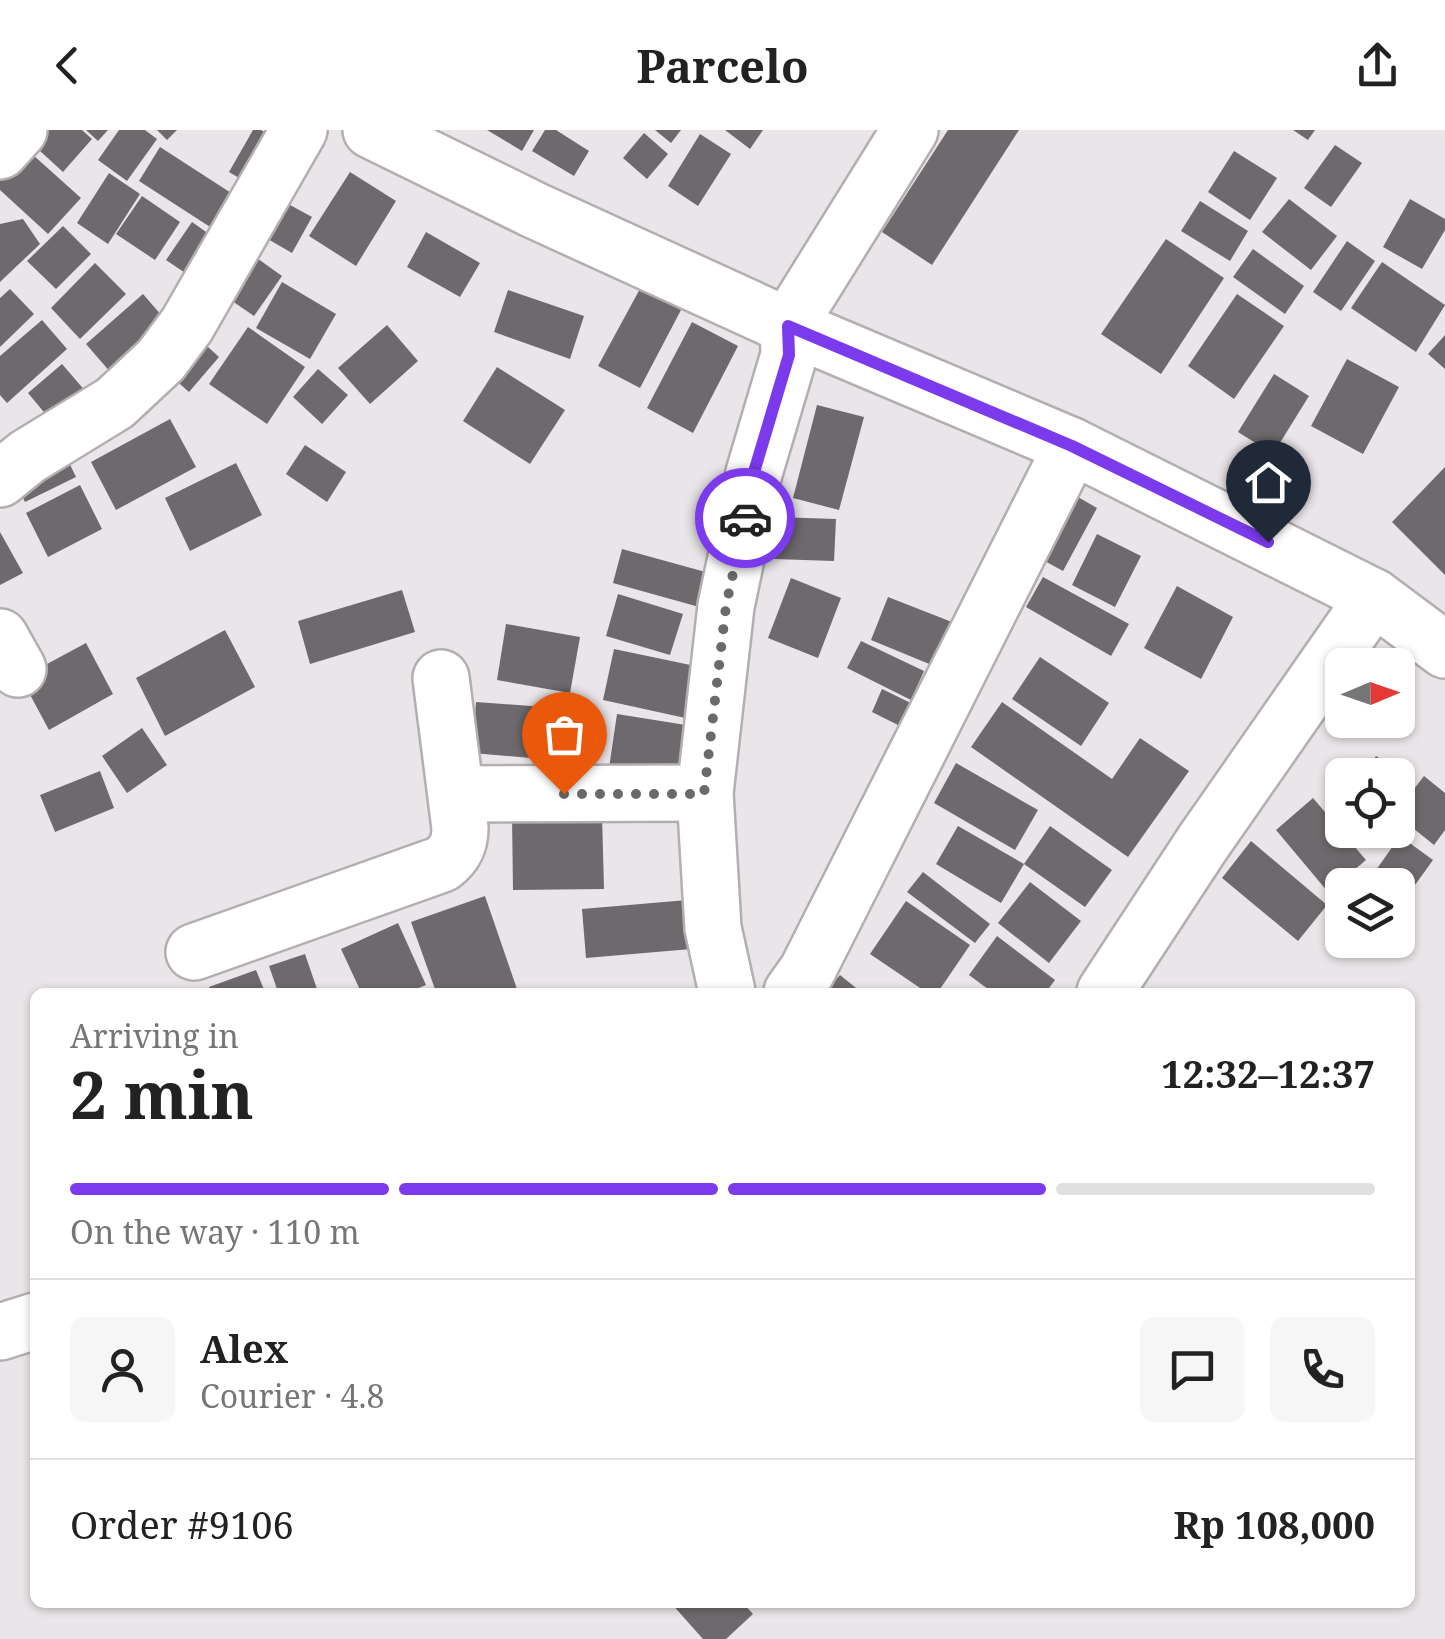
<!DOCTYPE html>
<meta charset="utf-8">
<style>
body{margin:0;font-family:"Noto Serif",serif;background:#f6f6f6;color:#222;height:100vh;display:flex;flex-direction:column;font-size:38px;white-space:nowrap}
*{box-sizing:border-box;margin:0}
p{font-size:32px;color:#767676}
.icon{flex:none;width:55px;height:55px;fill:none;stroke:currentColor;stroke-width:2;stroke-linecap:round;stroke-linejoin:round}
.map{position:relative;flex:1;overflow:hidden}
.details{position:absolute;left:30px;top:858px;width:1385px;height:620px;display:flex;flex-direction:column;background:#fff;border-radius:15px;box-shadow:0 2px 8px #0004}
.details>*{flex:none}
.needle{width:65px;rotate:88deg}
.buttons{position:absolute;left:1325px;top:518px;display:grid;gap:20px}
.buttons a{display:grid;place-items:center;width:90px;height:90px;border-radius:15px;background:#fff;box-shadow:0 2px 8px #0004;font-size:50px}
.pin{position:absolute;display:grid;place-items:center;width:85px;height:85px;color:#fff;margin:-102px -42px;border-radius:50% 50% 50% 0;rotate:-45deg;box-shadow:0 0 10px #0007}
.pin .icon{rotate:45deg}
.courier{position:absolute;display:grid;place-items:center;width:100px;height:100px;margin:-50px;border:8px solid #7c3aed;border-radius:50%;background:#fff;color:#222;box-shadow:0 2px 12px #0007}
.headline em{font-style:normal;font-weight:700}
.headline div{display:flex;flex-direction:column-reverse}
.headline{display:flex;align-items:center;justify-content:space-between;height:170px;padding:0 40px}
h1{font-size:65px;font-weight:700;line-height:75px}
.bar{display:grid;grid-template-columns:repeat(4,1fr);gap:15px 10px;align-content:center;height:120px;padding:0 40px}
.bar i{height:12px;border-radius:8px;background:#e0e0e0}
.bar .current{background:#7c3aed}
.bar p{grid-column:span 4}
.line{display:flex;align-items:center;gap:25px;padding:0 40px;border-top:2px solid #e0e0e0}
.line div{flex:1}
.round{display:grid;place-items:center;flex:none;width:105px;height:105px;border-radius:15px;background:#f6f6f6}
header{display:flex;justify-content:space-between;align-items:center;height:130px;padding:0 40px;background:#fff;font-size:45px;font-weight:700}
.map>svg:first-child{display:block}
</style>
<header><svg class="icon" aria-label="back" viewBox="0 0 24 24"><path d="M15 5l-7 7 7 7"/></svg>Parcelo<svg class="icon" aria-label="share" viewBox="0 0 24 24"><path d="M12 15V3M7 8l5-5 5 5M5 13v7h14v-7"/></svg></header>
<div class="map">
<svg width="1445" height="1509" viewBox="0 0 1445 1509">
<rect width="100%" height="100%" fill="#eae5e8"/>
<g fill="#6e696c">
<path d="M37 0H82L92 9 63 42 28 10Z"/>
<path d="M86 0H108L98 11Z"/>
<path d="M119 0H145L157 9 127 51 98 30Z"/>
<path d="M157 0H177L167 10Z"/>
<path d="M253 0H261L283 13 256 58 229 42Z"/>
<path d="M487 0H534L522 21Z"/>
<path d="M545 0H556L589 21 574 46 532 21Z"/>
<path d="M655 0H681L671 13Z"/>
<path d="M725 0H763L750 19Z"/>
<path d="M948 0H1019L932 135 882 102Z"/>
<path d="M1293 0H1315L1308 10Z"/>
<path d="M644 3 668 24 647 49 623 28Z"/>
<path d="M700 4 731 24 698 76 668 56Z"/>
<path d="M1335 15 1362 33 1331 77 1304 58Z"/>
<path d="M23 16 81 68 48 104 0 60V42Z"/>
<path d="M160 17 242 70 221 104 139 51Z"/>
<path d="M1234 21 1277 48 1250 90 1208 62Z"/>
<path d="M350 42 396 71 356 136 309 106Z"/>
<path d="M109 43 140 64 108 114 77 93Z"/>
<path d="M142 66 180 92 155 130 116 104Z"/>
<path d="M1289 69 1337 106 1311 140 1262 102Z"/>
<path d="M1410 69 1445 89V100L1422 139 1383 117Z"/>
<path d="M281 70 312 87 292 123 261 105Z"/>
<path d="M1200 71 1248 101 1230 131 1181 101Z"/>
<path d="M23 89 40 114 0 152V94Z"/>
<path d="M192 92 223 114 197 151 166 130Z"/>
<path d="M63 96 91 124 56 159 27 131Z"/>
<path d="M426 102 480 133 460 167 407 137Z"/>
<path d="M1166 109 1224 148 1161 244 1101 204Z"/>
<path d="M1347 111 1375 131 1341 181 1313 162Z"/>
<path d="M1253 119 1304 156 1285 184 1233 147Z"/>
<path d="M247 121 282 146 254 186 219 162Z"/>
<path d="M1382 132 1445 175 1416 222 1351 178Z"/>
<path d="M95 133 126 164 80 209 51 178Z"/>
<path d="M282 152 336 184 310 229 256 198Z"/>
<path d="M641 157 681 180 640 258 598 236Z"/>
<path d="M10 159 34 184 0 217V168Z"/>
<path d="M508 160 584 186 570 229 494 202Z"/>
<path d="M143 164 175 201 118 251 86 214Z"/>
<path d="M1237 164 1284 196 1234 269 1188 236Z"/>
<path d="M42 190 67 219 7 273 0 265V226Z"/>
<path d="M692 192 738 216 693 303 647 278Z"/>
<path d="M387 195 418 231 370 274 338 238Z"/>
<path d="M248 197 305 237 267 294 209 254Z"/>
<path d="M195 205 219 227 189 262 164 240Z"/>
<path d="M1445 205V239L1428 224Z"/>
<path d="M1347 229 1399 257 1363 324 1311 296Z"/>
<path d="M62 234 93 270 58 299 28 263Z"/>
<path d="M497 237 565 280 530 334 463 291Z"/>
<path d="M318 239 348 265 322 294 293 267Z"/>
<path d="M1274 244 1309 266 1273 324 1238 302Z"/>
<path d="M817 275 864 287 839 380 793 368Z"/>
<path d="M170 289 196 337 116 380 91 332Z"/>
<path d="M305 315 346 342 327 372 286 344Z"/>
<path d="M61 316 76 347 25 372 10 342Z"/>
<path d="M236 333 262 385 190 421 165 368Z"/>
<path d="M1445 337V445L1392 392Z"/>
<path d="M80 355 102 399 48 427 26 383Z"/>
<path d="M1064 359 1097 378 1063 441 1030 423Z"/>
<path d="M776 387 836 389 834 431 774 429Z"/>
<path d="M0 402 23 443 0 455Z"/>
<path d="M1097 404 1141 426 1115 477 1072 455Z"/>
<path d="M622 419 720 446 710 480 613 453Z"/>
<path d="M1043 447 1129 494 1111 526 1026 477Z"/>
<path d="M791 448 841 468 818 528 768 508Z"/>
<path d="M1177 456 1233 487 1201 549 1144 518Z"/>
<path d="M402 460 415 502 310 534 298 491Z"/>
<path d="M618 464 683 484 670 525 606 506Z"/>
<path d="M888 467 957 494 939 538 871 510Z"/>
<path d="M506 494 580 507 570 563 497 550Z"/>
<path d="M225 500 255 557 165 606 136 548Z"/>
<path d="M861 511 924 541 911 570 847 538Z"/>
<path d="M86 513 113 564 49 600 21 548Z"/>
<path d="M614 519 700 537 690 589 603 570Z"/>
<path d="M1040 527 1109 573 1081 616 1012 569Z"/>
<path d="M882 559 925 580 914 603 872 582Z"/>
<path d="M476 572 557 578 553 630 472 623Z"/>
<path d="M1002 572 1112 649 1140 608 1189 641 1128 727 971 617Z"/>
<path d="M617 584 692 596 684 656 608 645Z"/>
<path d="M142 598 167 635 127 663 102 626Z"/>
<path d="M1376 626 1408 647 1398 663V645H1364Z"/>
<path d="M956 633 1038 680 1015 720 934 673Z"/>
<path d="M100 641 114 678 55 702 40 665Z"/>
<path d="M1424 646 1445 663V700L1434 715 1398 686V680Z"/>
<path d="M1313 668 1366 730 1328 762 1276 700Z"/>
<path d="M602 684 604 759 513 760 512 686Z"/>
<path d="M958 696 1024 734 1050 696 1112 740 1085 777 1024 734 1001 773 936 734Z"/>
<path d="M1400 706 1433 730 1402 773 1398 770V755H1376L1369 750Z"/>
<path d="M1251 711 1327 775 1298 811 1222 748Z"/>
<path d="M923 742 990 794 975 813 907 762Z"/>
<path d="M1030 752 1081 791 1049 833 998 793Z"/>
<path d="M485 766 518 862H436L411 792Z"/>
<path d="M699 769 703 818 586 828 582 779Z"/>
<path d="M906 771 970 815 938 862H926L870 824Z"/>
<path d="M398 793 426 855 409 862H361L341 819Z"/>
<path d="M997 806 1055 850 1046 862H992L969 845Z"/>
<path d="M305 824 318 862H278L269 836Z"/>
<path d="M256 840 265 862H211L209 857Z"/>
<path d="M840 845 861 862H825Z"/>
<path d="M670 1472H742L753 1484 726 1509H703Z"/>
</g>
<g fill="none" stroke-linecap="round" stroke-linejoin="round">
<g stroke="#b3aeb1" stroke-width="60">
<g id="minor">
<path d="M0 21 19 0"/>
<path d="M0 349 27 327 115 273 161 230 187 195 299 0"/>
<path d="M0 507 18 539"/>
<path d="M457 664 705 663"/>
<path d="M194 822 442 734C455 724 460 714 460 698L441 548"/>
<path d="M727 862 713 798 705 663 726 476 754 343 789 225 788 196 910 0"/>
<path d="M792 862 807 841 1072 316"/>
<path d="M1105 862 1202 714 1374 467"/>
<path d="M0 1202 35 1191"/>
</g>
</g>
<g stroke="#b3aeb1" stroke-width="60">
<path id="major" d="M371 0 534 80 788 196 1072 316 1374 467 1445 520"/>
</g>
<use href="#minor" stroke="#fff" stroke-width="55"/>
<use href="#major" stroke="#fff" stroke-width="55"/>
</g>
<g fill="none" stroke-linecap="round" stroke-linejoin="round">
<path stroke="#6b696b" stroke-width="10" stroke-dasharray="0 18" d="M564 664H704L726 476 745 388"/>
<path stroke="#7c3aed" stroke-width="12" d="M745 388 754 342 789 225 788 196 1072 316 1268 412"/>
</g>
</svg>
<div class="buttons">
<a><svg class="needle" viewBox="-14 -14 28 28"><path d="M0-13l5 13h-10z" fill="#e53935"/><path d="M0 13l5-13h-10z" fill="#767676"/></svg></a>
<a><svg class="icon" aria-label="locate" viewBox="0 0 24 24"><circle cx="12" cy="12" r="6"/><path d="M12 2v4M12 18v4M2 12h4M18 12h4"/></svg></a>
<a><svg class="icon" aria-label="layers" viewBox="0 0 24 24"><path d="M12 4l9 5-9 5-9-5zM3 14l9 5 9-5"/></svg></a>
</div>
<div class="pin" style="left:564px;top:664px;background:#ea580c"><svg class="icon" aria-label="bag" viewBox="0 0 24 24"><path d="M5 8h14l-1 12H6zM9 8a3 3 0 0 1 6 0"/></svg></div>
<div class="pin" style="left:1268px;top:412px;background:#1f2937"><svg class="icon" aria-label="home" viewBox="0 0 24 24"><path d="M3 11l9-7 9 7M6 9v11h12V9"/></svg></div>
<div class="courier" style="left:745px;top:388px"><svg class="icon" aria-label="car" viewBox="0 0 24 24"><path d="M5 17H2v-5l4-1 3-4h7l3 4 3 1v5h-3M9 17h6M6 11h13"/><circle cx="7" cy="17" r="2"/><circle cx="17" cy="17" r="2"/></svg></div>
<section class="details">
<div class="headline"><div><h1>2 min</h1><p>Arriving in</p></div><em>12:32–12:37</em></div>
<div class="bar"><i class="current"></i><i class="current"></i><i class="current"></i><i></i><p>On the way · 110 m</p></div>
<div class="line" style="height:180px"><a class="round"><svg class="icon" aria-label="person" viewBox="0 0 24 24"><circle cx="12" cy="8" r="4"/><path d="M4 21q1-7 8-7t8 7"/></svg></a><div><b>Alex</b><p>Courier · 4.8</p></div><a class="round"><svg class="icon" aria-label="chat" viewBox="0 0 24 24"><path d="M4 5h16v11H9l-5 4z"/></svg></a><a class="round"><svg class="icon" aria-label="phone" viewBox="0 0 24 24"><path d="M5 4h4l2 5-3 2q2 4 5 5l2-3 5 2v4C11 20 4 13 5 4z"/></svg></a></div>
<div class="line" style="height:130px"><div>Order #9106</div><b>Rp 108,000</b></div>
</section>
</div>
